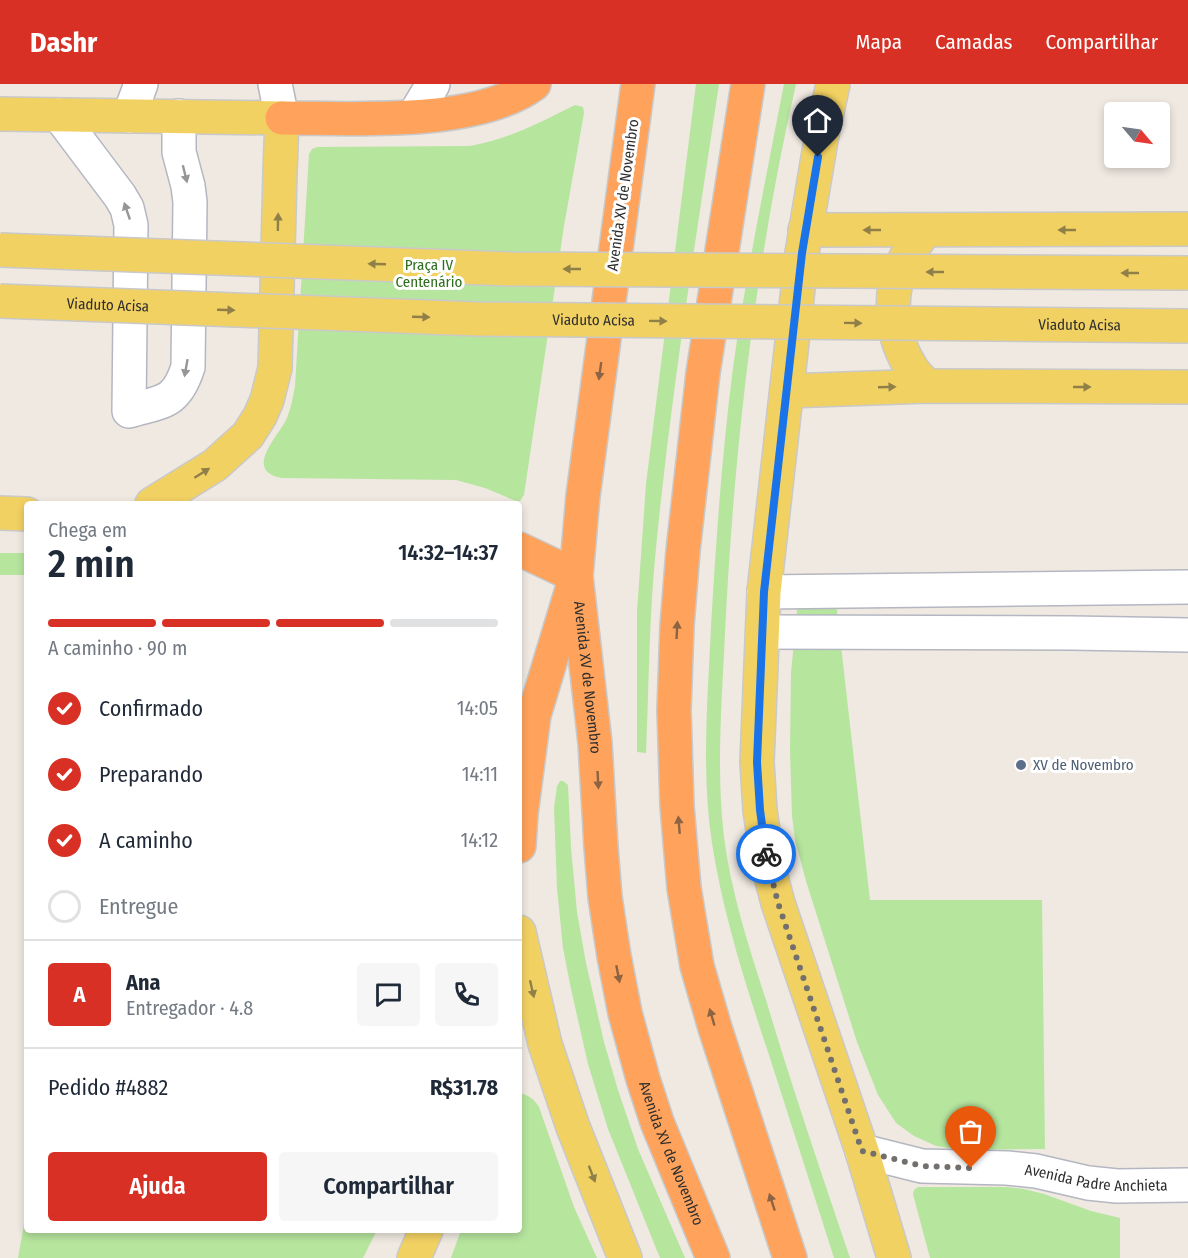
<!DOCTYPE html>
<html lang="pt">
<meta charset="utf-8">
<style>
body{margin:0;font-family:"Fira Sans Condensed",sans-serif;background:#f6f6f7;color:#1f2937;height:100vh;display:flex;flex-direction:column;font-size:22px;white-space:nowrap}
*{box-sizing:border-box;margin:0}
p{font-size:20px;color:#747a83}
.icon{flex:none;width:33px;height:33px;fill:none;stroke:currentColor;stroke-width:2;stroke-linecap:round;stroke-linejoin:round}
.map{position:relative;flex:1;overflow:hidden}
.details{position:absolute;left:24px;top:417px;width:498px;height:732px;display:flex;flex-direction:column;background:#fff;border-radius:6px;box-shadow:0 3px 9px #0003}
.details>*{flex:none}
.needle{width:39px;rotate:119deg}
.controls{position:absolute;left:1104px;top:18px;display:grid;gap:12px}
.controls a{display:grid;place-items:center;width:66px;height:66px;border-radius:6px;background:#fff;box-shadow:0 3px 9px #0003;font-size:30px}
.pin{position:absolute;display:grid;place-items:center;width:51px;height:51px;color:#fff;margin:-62px -26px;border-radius:50% 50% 50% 0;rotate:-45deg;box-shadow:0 0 6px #0007}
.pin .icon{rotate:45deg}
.courier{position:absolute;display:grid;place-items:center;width:60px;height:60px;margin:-30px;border:4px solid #1a73e8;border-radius:50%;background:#fff;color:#222;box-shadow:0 2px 8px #0007}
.summary em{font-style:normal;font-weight:600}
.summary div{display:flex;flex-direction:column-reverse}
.summary{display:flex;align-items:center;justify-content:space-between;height:102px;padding:0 24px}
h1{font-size:39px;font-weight:600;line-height:45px}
.bar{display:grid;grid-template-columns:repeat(4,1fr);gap:9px 6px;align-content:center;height:72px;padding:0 24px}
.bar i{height:8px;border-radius:4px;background:#e0e1e3}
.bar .current{background:#d93025}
.bar p{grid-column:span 4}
.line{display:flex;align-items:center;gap:15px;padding:0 24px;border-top:2px solid #e0e1e3}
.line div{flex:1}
.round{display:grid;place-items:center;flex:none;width:63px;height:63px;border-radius:6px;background:#f6f6f7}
ol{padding:0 24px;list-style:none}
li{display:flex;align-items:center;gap:18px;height:66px}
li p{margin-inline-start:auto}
li .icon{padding:6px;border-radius:50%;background:#d93025;color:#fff;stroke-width:4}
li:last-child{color:#747a83}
li i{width:33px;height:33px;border:3px solid #e0e1e3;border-radius:50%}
.button{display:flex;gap:12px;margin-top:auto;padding:12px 24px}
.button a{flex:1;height:69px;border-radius:6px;background:#d93025;color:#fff;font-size:24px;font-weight:600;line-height:69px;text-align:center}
.button a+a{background:#f6f6f7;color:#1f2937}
header{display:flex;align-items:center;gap:36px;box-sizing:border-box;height:84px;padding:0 30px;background:#d93025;color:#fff}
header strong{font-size:28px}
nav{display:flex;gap:33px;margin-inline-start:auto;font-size:21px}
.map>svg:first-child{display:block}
</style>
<header>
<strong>Dashr</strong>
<nav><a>Mapa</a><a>Camadas</a><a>Compartilhar</a></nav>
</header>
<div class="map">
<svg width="1188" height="1174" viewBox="0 0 1188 1174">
<rect width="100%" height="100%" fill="#efe9e1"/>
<g fill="#b6e59e">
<path d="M696 0H719C696 154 671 309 656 464 649 532 649 601 646 669L637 668V528L646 400Z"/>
<path d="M784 0H796C755 180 734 365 725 549 722 616 716 686 724 753 731 808 749 864 766 916 792 1003 821 1088 850 1174H834C812 1105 790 1036 768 968 745 899 723 830 712 759 701 687 708 614 711 542 716 456 722 370 733 284 746 189 766 94 784 0Z"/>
<path d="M575 21 583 23 584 29 564 142 524 411 520 417H516L485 404 456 396 282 394C242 387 279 352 287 334 291 324 293 313 295 302L309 70 312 65 317 63 470 62C509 55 539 39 575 21Z"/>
<rect x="0" y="469" width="27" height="22"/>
<path d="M798 517 836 518 870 816H1042L1045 1065 961 1066 936 1062 914 1052 896 1039 878 1011 857 958 806 797 795 756 792 732 790 666 791 589Z"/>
<path d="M560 697H563L568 701 571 764 577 828 586 879 604 958 618 1006 638 1065 685 1174H660L608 1045 588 980 571 905 563 864 557 804 554 724 557 702Z"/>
<path d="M519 1009C529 1011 534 1015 539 1023L574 1123 597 1174H451L461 1146H519Z"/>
<path d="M918 1103H1006L1024 1105 1044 1110 1091 1127 1120 1134V1174H930L913 1110 914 1106Z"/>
<path d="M27 1123V1146H377L363 1174H18Z"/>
</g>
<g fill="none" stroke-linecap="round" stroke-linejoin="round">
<g stroke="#b4b7c1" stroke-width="36">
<g id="minor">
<path d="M275 0 282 34"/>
<path d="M59 31 120 112 127 124 131 141 129 327C163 317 176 320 188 283L190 118 188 102 179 68V32"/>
<path d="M129 32 141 0"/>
<path d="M414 32 433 0"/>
<path d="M764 508 1188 503"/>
<path d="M763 548 1071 549 1188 551"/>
<path id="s1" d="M862 1067 922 1082 1007 1084 1036 1087 1088 1099 1117 1102 1188 1101"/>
</g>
</g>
<g stroke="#c9c9c9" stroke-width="36">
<g id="major">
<path d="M833 0 821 56 802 169 764 508 757 678 760 726 768 781 778 819 862 1067 894 1174"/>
<path d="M0 30 282 34 280 88 275 284 267 316 260 332 248 351 215 381 152 420"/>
<path d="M805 146 1188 145"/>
<path d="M926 146C917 157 908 168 902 181 887 214 892 255 912 285 916 291 922 297 928 302"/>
<path d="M787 307 928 302 1188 303"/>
<path d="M0 429 27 430"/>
<path d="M519 848 545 960 573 1043 625 1174"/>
<path d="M414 1174 426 1146"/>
</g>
</g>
<g stroke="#c9c9c9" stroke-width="36">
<g id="highway">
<path id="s2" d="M638 0 583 412 576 492 595 659 601 763 605 813 614 872 625 929 643 995 657 1038 713 1174"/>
<path d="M748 0 703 289 683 467 677 542 674 626 677 722 684 804 697 882 715 944 790 1174"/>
<path d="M282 34C353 34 476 43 534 0"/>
<path d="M519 465 576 492"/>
<path d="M519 762 521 730 534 631 573 502"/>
</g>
</g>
<use href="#minor" stroke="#fff" stroke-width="33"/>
<use href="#major" stroke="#f2d163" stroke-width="33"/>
<use href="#highway" stroke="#ffa35c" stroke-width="33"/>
<g stroke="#c9c9c9" stroke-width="36" stroke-linecap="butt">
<g id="major-bridge">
<path d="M0 166 513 185 1188 189"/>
<path id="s3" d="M0 217 478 235 1188 242"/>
</g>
</g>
<use href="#major-bridge" stroke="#f2d163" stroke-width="33"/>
</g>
<defs><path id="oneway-solid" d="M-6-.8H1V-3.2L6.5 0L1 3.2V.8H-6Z" transform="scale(1.5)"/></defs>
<g fill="#969696">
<use href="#oneway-solid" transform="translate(185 90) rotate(76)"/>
<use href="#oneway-solid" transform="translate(127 127) rotate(-109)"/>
<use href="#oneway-solid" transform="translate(186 284) rotate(100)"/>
</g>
<g fill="#908048">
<use href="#oneway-solid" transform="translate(278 138) rotate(-89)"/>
<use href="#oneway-solid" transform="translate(872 146) rotate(-180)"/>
<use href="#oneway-solid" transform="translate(1067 146) rotate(180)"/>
<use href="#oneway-solid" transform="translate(377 180) rotate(-178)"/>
<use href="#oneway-solid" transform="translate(572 185) rotate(-180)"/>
<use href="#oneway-solid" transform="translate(935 188) rotate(-180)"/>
<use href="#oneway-solid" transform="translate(1130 189) rotate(-180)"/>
<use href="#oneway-solid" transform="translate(226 226) rotate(2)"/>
<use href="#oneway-solid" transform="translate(421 233) rotate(2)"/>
<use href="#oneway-solid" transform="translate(658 237) rotate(1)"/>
<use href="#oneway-solid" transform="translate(853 239) rotate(1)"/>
<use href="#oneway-solid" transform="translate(887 303) rotate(-2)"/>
<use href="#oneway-solid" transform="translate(1082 303)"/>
<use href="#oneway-solid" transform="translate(202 389) rotate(-32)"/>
<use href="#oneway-solid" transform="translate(532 905) rotate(77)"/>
<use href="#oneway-solid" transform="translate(592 1090) rotate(69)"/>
</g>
<g fill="#8c6343">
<use href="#oneway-solid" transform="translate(600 287) rotate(98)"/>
<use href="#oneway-solid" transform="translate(677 546) rotate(-87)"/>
<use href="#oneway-solid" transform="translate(598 696) rotate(87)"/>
<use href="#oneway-solid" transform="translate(679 741) rotate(-95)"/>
<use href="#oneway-solid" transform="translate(618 890) rotate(79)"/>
<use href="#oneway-solid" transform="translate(712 933) rotate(-106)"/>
<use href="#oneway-solid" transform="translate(772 1118) rotate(-108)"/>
</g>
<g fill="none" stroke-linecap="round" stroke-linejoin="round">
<path stroke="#726f6d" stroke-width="6" stroke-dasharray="0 10.8" d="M766 770 778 819 862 1067 922 1082 971 1084"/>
<path stroke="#1a73e8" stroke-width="8" d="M766 770 760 726 757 678 764 508 802 169 818 73"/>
</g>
<circle fill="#5c6f8a" stroke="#fff" stroke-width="2" cx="1021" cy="681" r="6"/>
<g text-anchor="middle" stroke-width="6" stroke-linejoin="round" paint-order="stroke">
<g font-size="15" fill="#2e2e2e" stroke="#fff">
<text transform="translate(623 111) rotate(-82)" y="5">Avenida XV de Novembro</text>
<text dy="5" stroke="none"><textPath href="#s3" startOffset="108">Viaduto Acisa</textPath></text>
<text dy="5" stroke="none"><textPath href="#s3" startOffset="594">Viaduto Acisa</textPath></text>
<text dy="5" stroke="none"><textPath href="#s3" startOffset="1080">Viaduto Acisa</textPath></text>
<text dy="5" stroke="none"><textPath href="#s2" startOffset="598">Avenida XV de Novembro</textPath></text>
<text dy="5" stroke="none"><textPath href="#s2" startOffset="1084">Avenida XV de Novembro</textPath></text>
<text dy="5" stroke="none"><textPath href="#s1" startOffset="237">Avenida Padre Anchieta</textPath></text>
</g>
<g font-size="15" fill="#2c6e1b" stroke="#fff">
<text x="429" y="186">Praça IV<tspan x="429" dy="17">Centenário</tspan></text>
</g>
<g font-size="15" fill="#4e5e75" stroke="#fff" text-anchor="start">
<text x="1033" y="686">XV de Novembro</text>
</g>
</g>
</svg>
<div class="controls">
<a><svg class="needle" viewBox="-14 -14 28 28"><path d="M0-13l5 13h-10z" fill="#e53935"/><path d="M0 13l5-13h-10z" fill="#747a83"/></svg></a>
</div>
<div class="pin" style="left:971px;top:1084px;background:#ea580c"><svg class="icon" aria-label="bag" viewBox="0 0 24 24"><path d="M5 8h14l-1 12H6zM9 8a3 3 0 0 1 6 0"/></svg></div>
<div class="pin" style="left:818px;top:73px;background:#1f2937"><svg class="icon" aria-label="home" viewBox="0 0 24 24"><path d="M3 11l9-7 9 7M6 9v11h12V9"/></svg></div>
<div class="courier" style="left:766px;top:770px"><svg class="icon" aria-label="bike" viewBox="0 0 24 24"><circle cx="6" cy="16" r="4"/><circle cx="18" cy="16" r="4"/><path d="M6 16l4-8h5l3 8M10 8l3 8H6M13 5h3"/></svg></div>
<section class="details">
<div class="summary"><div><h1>2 min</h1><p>Chega em</p></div><em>14:32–14:37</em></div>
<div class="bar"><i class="current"></i><i class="current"></i><i class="current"></i><i></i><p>A caminho · 90 m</p></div>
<ol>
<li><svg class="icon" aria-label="check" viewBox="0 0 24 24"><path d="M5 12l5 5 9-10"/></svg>Confirmado<p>14:05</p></li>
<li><svg class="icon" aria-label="check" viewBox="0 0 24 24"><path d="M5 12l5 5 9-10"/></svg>Preparando<p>14:11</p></li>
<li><svg class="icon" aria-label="check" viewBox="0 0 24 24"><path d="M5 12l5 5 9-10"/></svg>A caminho<p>14:12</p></li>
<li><i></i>Entregue</li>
</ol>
<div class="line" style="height:108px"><b class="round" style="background:#d93025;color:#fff">A</b><div><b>Ana</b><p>Entregador · 4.8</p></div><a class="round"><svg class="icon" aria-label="chat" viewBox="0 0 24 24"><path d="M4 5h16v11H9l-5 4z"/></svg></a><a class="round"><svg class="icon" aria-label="phone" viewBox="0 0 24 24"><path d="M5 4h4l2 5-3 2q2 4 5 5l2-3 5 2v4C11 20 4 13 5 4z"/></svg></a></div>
<div class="line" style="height:78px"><div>Pedido #4882</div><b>R$31.78</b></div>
<div class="button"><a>Ajuda</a><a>Compartilhar</a></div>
</section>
</div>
